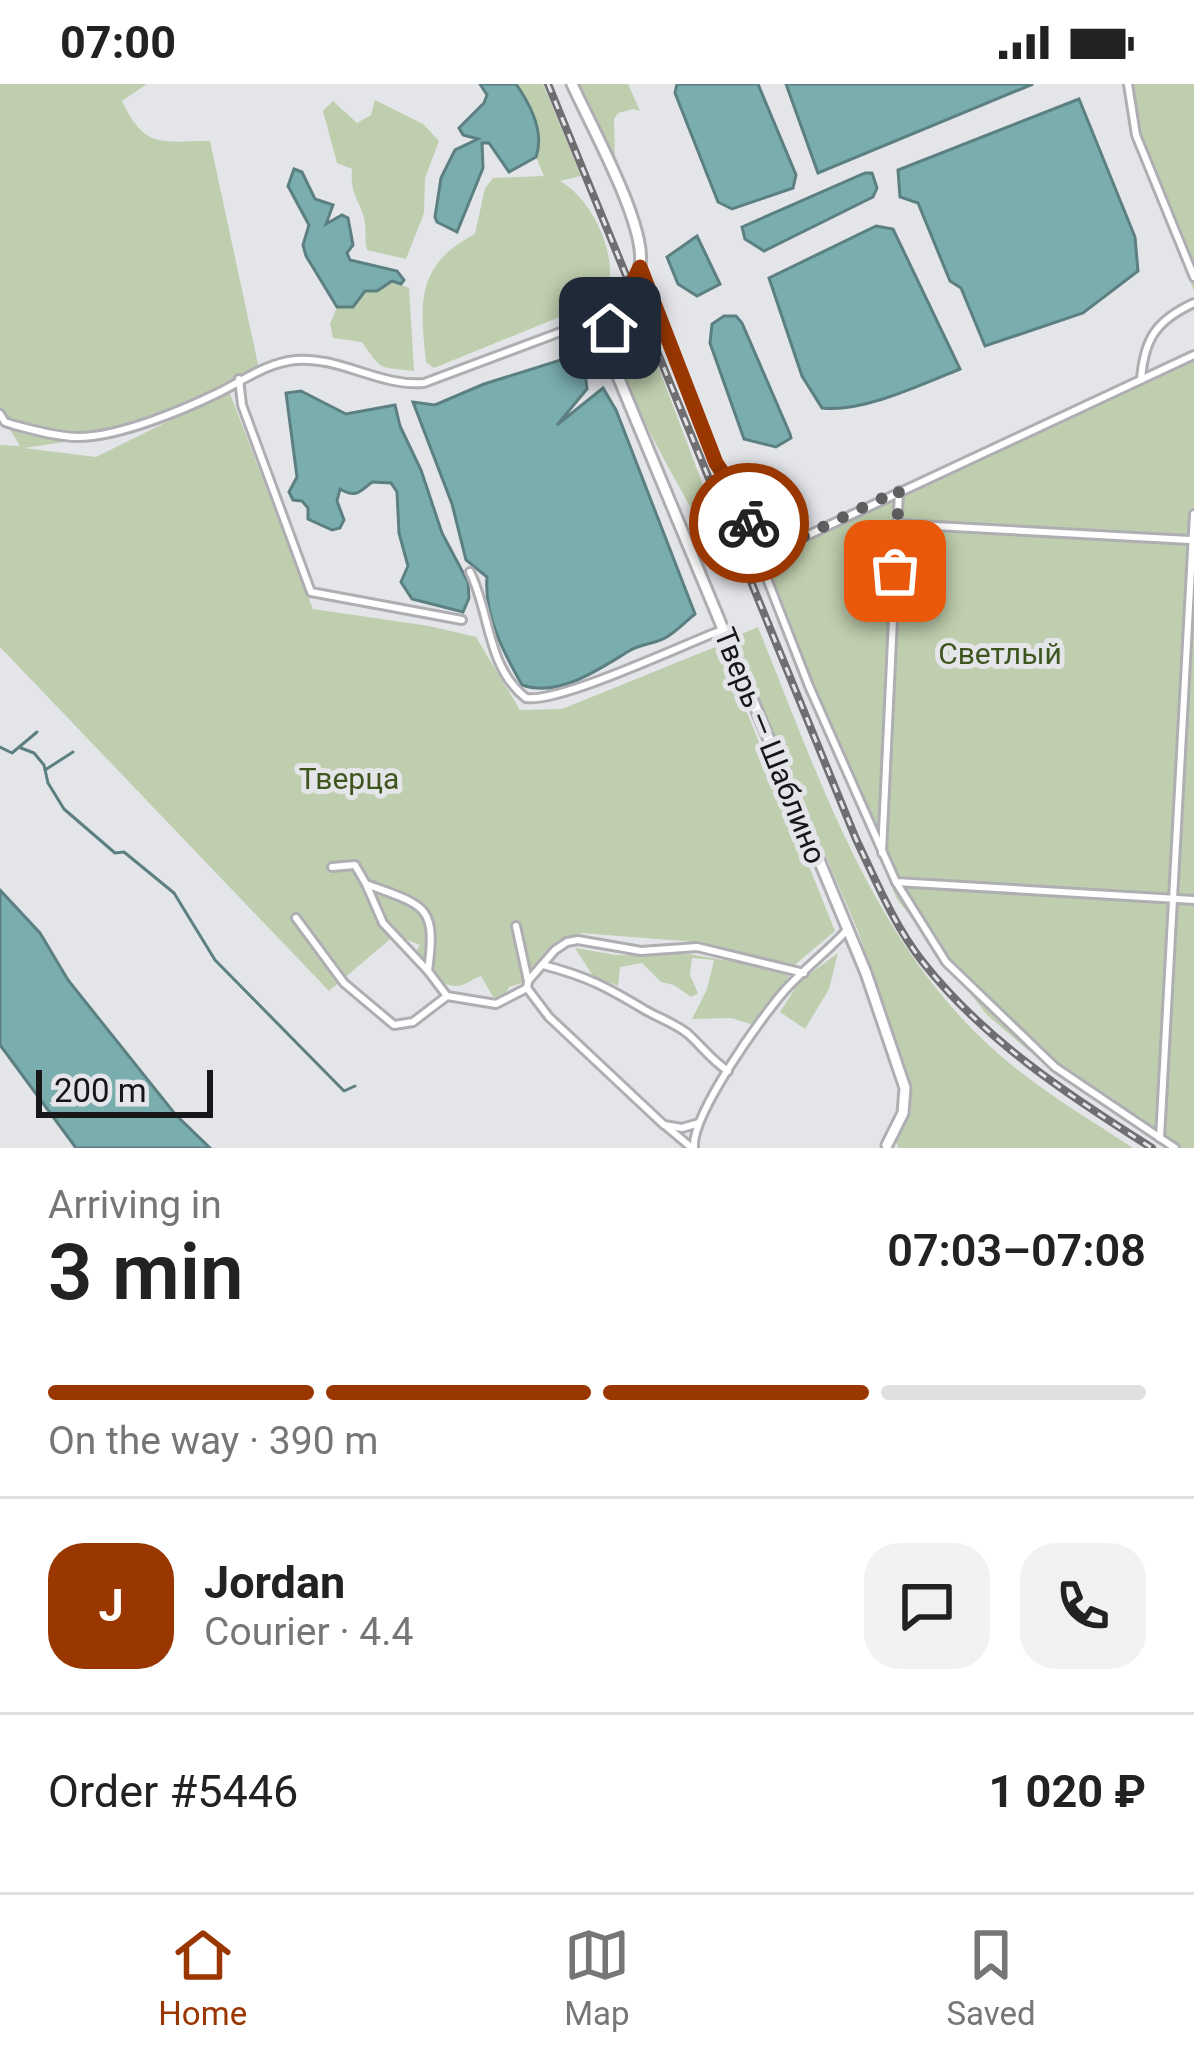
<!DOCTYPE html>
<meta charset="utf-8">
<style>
body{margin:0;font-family:Roboto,sans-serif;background:#f2f2f2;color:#222;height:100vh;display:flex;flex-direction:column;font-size:45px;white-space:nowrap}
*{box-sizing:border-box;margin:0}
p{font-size:39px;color:#767676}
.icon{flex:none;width:66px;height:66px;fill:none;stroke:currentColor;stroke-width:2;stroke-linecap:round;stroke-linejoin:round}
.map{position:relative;height:1064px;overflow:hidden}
.details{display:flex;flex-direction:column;background:#fff;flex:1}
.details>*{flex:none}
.scale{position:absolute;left:36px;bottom:30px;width:177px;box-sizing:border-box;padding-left:12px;border:6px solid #171719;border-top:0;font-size:33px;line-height:42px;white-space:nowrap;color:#171719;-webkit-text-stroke:9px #e4e5e9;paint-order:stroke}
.pin{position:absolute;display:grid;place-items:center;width:102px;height:102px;color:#fff;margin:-51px;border-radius:24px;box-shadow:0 6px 18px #0006}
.courier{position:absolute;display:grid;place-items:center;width:120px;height:120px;margin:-60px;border:9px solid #9a3700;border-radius:50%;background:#fff;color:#222;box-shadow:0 3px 15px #0007}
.summary em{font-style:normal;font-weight:600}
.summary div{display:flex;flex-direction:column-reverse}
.summary{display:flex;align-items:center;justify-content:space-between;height:204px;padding:0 48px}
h1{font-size:78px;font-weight:600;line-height:90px}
.bar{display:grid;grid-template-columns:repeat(4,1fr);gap:18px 12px;align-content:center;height:144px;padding:0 48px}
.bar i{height:15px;border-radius:9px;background:#e0e0e0}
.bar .active{background:#9a3700}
.bar p{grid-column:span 4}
.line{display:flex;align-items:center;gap:30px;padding:0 48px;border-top:3px solid #e0e0e0}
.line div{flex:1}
.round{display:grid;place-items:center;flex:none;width:126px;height:126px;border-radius:36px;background:#f2f2f2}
.status{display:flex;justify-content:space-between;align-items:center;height:84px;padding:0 60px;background:#fff;direction:ltr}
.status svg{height:33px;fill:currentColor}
.tabs{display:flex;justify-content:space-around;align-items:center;height:168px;border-top:3px solid #e0e0e0;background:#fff;font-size:33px;color:#767676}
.tabs a{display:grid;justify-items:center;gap:6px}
.tabs .active{color:#9a3700}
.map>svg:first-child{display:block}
</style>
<div class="status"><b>07:00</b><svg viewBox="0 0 49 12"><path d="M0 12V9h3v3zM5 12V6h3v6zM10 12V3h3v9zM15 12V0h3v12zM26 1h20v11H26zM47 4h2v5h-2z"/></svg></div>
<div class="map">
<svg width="1194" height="1064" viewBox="0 0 1194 1064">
<rect width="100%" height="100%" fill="#e4e5e9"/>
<g fill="#bfceae">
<path d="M0 0H147L122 17C145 66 161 57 210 57L259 285 251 296 92 354 24 364 96 373 229 307 313 525 429 542 476 553 520 626 562 625 720 561 835 847 785 889 789 892 754 941 731 934 692 935 707 905 714 876 692 874 690 891 698 909 691 913 674 901 661 898 642 879 620 883 618 902 593 892 575 864 616 871 689 870 746 880 695 858 581 849 522 893 524 898 509 903 503 916 493 913 481 892C474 894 469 899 462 901 441 907 425 881 416 867L420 861 395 851 329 907 0 563V361L20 362 0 329Z"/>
<path d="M516 0H543L581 92 560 97C587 112 608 152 610 184 611 193 607 205 606 214L434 284 426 278C420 220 415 181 475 150L485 104 493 94 544 92 536 73C544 51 529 19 516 0Z"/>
<path d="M578 0H628L640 27 633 25 618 29 614 35 615 79Z"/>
<path d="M1124 0H1194V207L1133 54Z"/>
<path d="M375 16 423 40 439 57 425 94 424 129 406 175 367 166C364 156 367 144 364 134 358 113 350 110 352 85L337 79 323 27 333 17 357 39 371 31Z"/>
<path d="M392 197 409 204 414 287C378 283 382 287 362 258L333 254 330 240 337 223H353L365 207H377Z"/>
<path d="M643 242 709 417 712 431 702 446C687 411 610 292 622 261 625 252 635 247 643 242Z"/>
<path d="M1194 268V1064H1170L1029 967 987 931 897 815 751 471Z"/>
<path d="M758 543C823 703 878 877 1019 987 1055 1015 1095 1039 1133 1064H898L896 1056 911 1022 895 957 858 847 732 554Z"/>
<path d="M838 869 829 905 805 945 780 928 800 897Z"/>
</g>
<g fill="#7aadae" stroke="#5c8081" stroke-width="3">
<path d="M480 0H516C530 20 545 48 536 73L509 88 489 59H482L483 84 457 148 437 138 435 133 441 94 455 66 478 55 463 51 459 44 484 19 487 11Z"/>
<path d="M677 0H758L796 91 793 104 732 125 718 118 675 9Z"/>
<path d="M786 0H1033L818 89Z"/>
<path d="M1079 15 1135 153 1138 187 1083 229 985 262 961 204 950 197 918 119 900 113 898 86Z"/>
<path d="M294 85 302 88 315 115 333 121 326 140 342 131 348 134 353 161 347 169 350 176 397 187 404 196 401 200 392 197 377 207H365L353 223H337L306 172 303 161 309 141 288 102Z"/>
<path d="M865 89H872L877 104 873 113 764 167 745 155 742 143Z"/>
<path d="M876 142 893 145 960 285C923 300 862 329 822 324L802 292 769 194Z"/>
<path d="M697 152 720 200 697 212 678 200 667 173Z"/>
<path d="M724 232H736L742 239 790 350 791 354 776 363 744 355 710 259 712 240Z"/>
<path d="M583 269 587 305 557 341 603 304 616 326 695 530C686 537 676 548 665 554 654 560 640 560 629 567 599 585 559 614 522 601 503 567 484 532 487 493L466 476 452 420 413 318 435 321 484 300Z"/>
<path d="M301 307 346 330 395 321 400 342 421 386 442 449 468 498 469 514 463 528 412 515 401 498 408 482 399 449 397 408 391 399 372 398C359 409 355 414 340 405L337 417 344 436 340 444 332 446 308 435V424L302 417 293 416 289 408 297 393 286 309Z"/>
<path d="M0 806 40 849 68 896 175 1030 210 1064H76L0 961Z"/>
</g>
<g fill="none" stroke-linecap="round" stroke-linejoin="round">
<g stroke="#5c8081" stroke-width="3">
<path d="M0 663 12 669 37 648"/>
<path d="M21 664 34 669 44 681 48 699 64 725 115 769 124 768 174 809 215 876 344 1007 355 1002"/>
<path d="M45 686 73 668"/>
</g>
<g stroke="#aeaeb3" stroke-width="12">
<g id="minor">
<path d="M1128 0 1136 51 1194 193"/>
<path d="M642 186 716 379 743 419 759 474 809 602 896 798 1194 816"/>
<path d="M239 295 242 321 311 508 462 536"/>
<path d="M1141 296C1144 254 1157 236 1194 219"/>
<path d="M0 330 5 338 14 341C34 346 57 353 78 353 119 353 183 326 220 308 246 295 266 279 296 276 339 272 380 303 424 299L614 228"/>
<path d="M898 440 1190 456"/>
<path d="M759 474 1194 271"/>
<path d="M470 488C490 528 487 584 526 614 560 619 682 561 722 546"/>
<path d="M882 769 899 407"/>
<path d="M332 783 355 781 366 800C426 822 437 821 428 887L447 912 496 920 527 904 528 897"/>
<path d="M896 798 946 878 1055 983 1175 1064"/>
<path d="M366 800 383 839 428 887"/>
<path d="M296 834 344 899 394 941 413 938 447 912"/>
<path d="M516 842 528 897 555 866 567 858 578 856 641 867 697 863 804 889"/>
<path d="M543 881C586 892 607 903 645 926 659 934 674 939 687 949 702 962 709 974 728 987"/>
<path d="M527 904 549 933 664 1041 682 1044 699 1039"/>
<path d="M667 1043 692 1064"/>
<path d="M1160 1054 1194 430"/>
<path d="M694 1064C691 1031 762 932 786 905 805 884 828 867 847 846"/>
</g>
</g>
<g stroke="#aeaeb3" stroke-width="15">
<path id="tertiary" d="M572 0C590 40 647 142 640 181 635 211 603 233 607 266L866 889 905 1004 903 1029 887 1061"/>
</g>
<use href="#minor" stroke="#fff" stroke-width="6"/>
<use href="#tertiary" stroke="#fff" stroke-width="9"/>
<g stroke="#6f6f72" stroke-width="8">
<path id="rail" d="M548 0 856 755C876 797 894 841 922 877 984 956 1068 1011 1152 1064"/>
</g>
<use href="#rail" stroke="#e4e5e9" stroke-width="3" stroke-dasharray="9" stroke-linecap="butt"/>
</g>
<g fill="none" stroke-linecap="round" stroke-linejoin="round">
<path stroke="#5f5f62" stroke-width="12" stroke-dasharray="0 21.6" d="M749 439 759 474 899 406 895 487"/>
<path stroke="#9a3700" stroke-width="15" d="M610 244 640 183 716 379 743 419 749 439"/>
</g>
<g text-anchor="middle" stroke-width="10" stroke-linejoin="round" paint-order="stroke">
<g font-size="30" fill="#3f551e" stroke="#e4e5e9">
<text x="1000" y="580">Светлый</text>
<text x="349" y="705">Тверца</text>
</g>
<g font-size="30" fill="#171719" stroke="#e4e5e9">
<text transform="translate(770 662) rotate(68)" y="10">Тверь — Шаблино</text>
</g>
</g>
</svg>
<div class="scale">200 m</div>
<div class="pin" style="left:895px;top:487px;background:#ea580c"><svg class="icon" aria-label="bag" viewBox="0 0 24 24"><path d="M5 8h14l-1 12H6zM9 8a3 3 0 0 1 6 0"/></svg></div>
<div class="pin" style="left:610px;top:244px;background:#1f2937"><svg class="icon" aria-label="home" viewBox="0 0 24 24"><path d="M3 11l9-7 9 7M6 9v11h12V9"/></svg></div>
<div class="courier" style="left:749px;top:439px"><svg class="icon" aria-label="bike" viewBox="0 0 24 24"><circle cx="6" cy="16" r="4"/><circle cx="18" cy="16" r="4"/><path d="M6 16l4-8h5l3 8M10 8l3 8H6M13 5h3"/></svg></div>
</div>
<section class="details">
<div class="summary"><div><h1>3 min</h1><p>Arriving in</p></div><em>07:03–07:08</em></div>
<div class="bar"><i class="active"></i><i class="active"></i><i class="active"></i><i></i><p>On the way · 390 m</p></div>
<div class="line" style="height:216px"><b class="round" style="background:#9a3700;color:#fff">J</b><div><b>Jordan</b><p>Courier · 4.4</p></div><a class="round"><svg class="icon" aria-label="chat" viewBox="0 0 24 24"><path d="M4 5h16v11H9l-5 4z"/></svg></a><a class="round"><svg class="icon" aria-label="phone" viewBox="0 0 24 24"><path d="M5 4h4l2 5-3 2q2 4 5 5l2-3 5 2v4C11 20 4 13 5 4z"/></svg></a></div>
<div class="line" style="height:156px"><div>Order #5446</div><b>1 020 ₽</b></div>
</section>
<nav class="tabs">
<a class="active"><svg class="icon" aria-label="home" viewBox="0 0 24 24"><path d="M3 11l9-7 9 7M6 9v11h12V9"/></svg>Home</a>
<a><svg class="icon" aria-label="map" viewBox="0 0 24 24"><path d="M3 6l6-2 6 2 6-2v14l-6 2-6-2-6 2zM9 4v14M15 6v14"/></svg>Map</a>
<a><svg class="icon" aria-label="saved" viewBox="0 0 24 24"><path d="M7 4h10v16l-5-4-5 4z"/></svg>Saved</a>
</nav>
